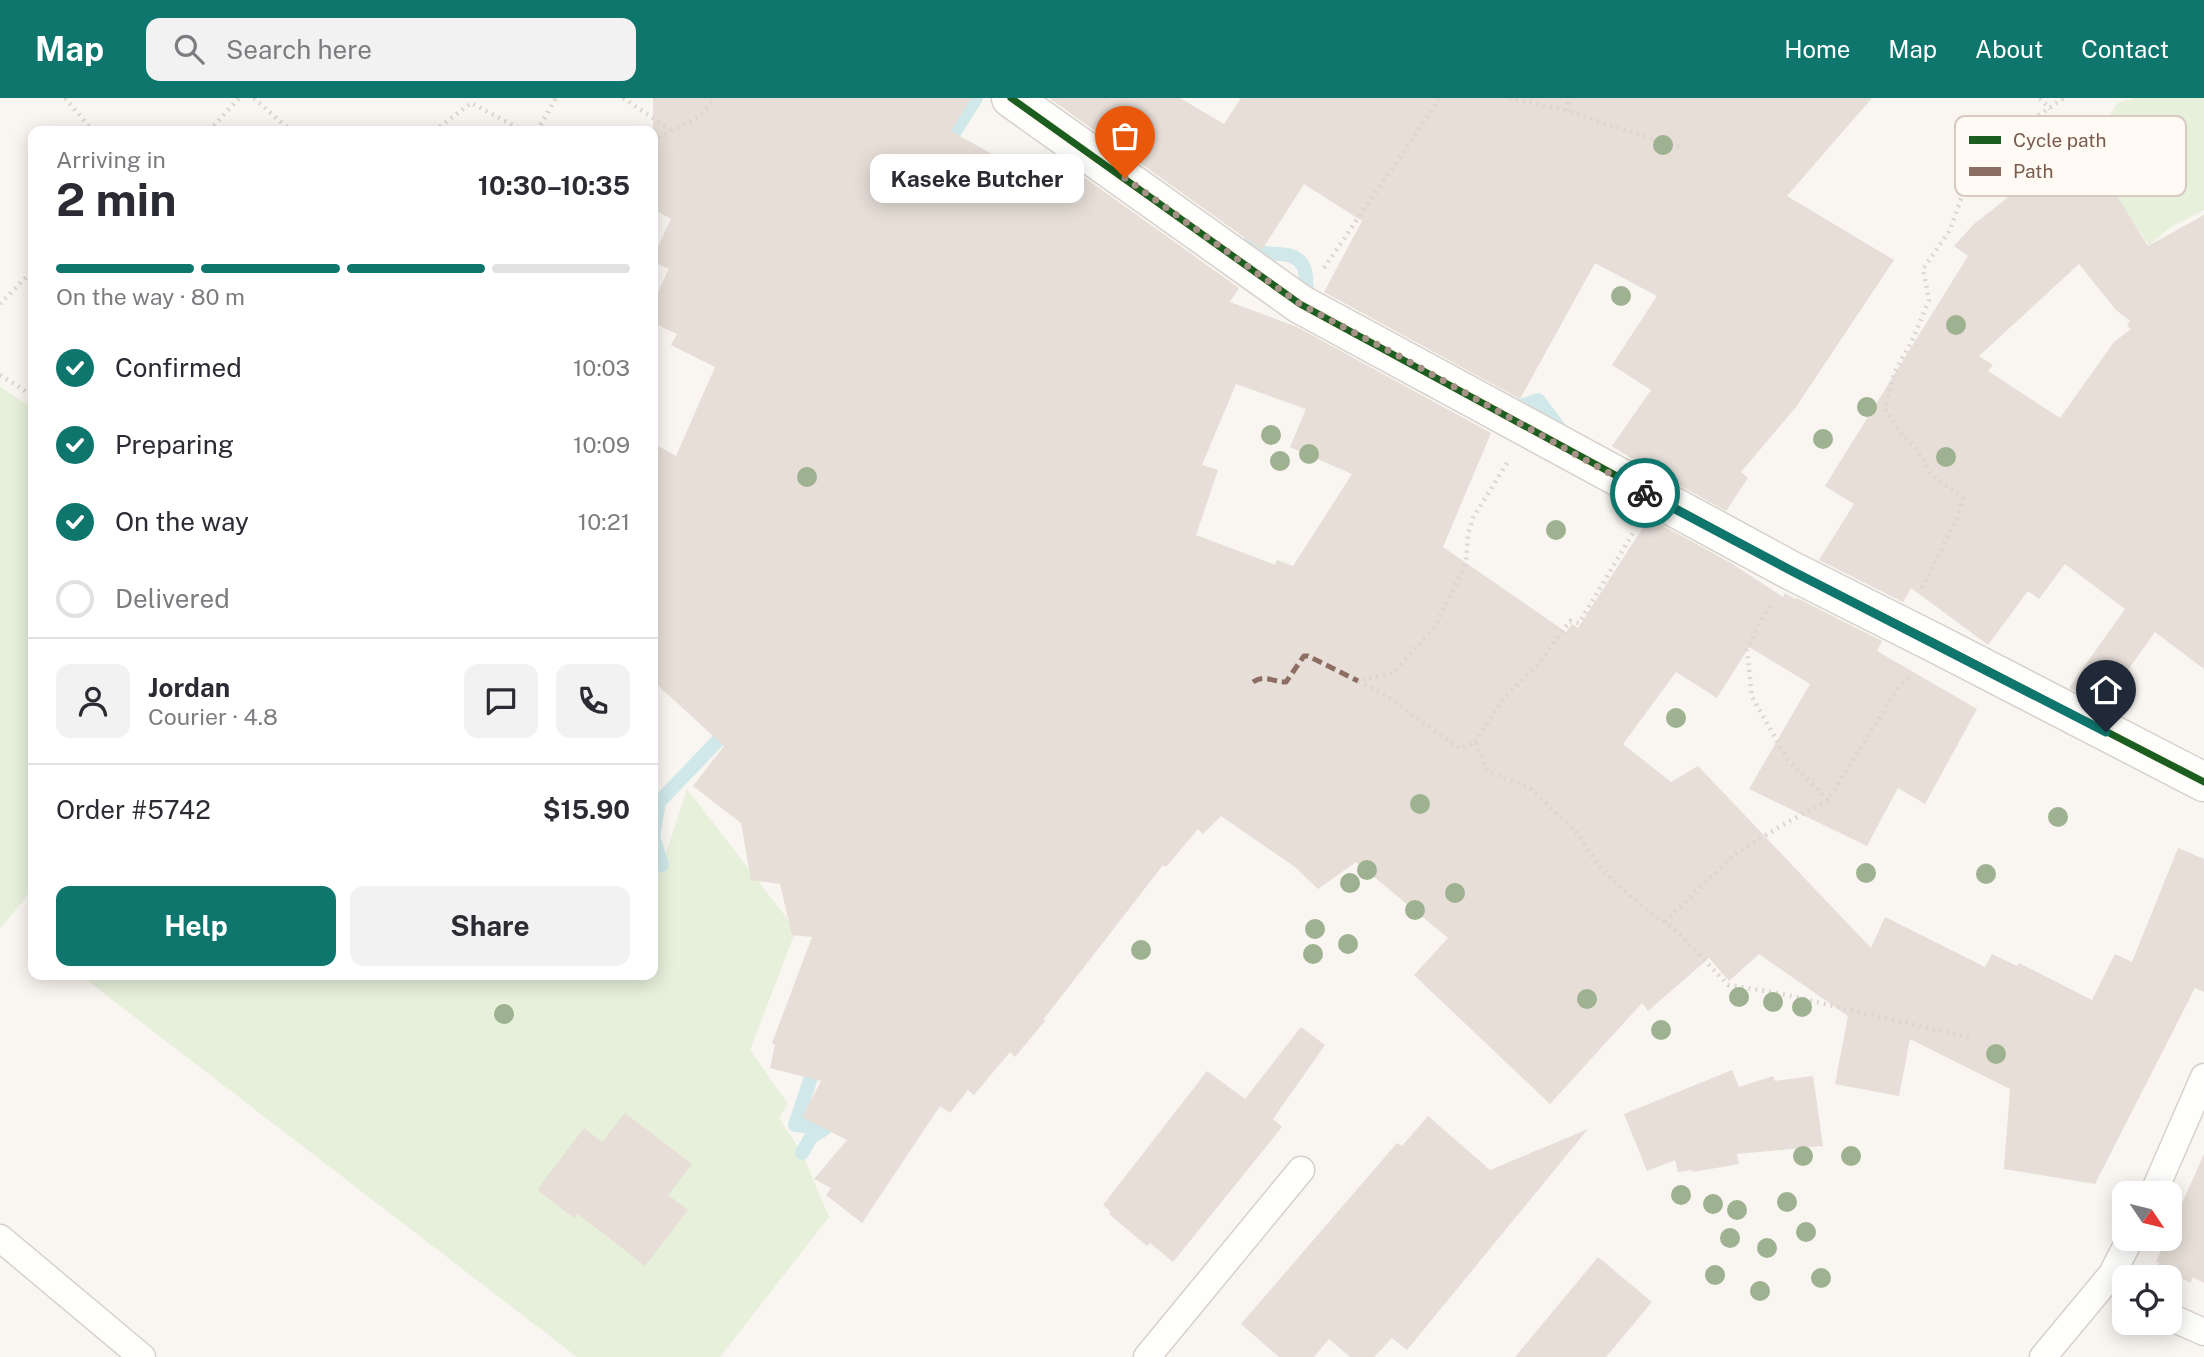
<!DOCTYPE html>
<meta charset="utf-8">
<style>
body{margin:0;font-family:"Public Sans",sans-serif;background:#f2f2f3;color:#2b2b33;height:100vh;display:flex;flex-direction:column;font-size:26px;white-space:nowrap}
*{box-sizing:border-box;margin:0}
p{font-size:23px;color:#7c7c81}
.icon{flex:none;width:38px;height:38px;fill:none;stroke:currentColor;stroke-width:2;stroke-linecap:round;stroke-linejoin:round}
.map{position:relative;flex:1;overflow:hidden}
.panel{position:absolute;left:28px;top:28px;width:630px;height:854px;display:flex;flex-direction:column;background:#fff;border-radius:14px;box-shadow:0 4px 18px #0003}
.panel>*{flex:none}
.needle{width:46px;rotate:125deg}
.fabs{position:absolute;left:2112px;top:1083px;display:grid;gap:14px}
.fabs a{display:grid;place-items:center;width:70px;height:70px;border-radius:14px;background:#fff;box-shadow:0 4px 18px #0003;font-size:35px}
.pin{position:absolute;display:grid;place-items:center;width:60px;height:60px;color:#fff;margin:-72px -30px;border-radius:50% 50% 50% 0;rotate:-45deg;box-shadow:0 0 7px #0007}
.pin .icon{rotate:45deg}
.courier{position:absolute;display:grid;place-items:center;width:70px;height:70px;margin:-35px;border:5px solid #0f766e;border-radius:50%;background:#fff;color:#222;box-shadow:0 2px 9px #0007}
.bubble{position:absolute;height:49px;border-radius:14px;background:#fff;box-shadow:0 4px 18px #0003;font-size:23px;font-weight:700;line-height:49px;text-align:center}
.summary em{font-style:normal;font-weight:700}
.summary div{display:flex;flex-direction:column-reverse}
.summary{display:flex;align-items:center;justify-content:space-between;height:119px;padding:0 28px}
h1{font-size:46px;font-weight:700;line-height:52px}
.bar{display:grid;grid-template-columns:repeat(4,1fr);gap:10px 7px;align-content:center;height:84px;padding:0 28px}
.bar i{height:9px;border-radius:5px;background:#e1e1e2}
.bar .selected{background:#0f766e}
.bar p{grid-column:span 4}
.line{display:flex;align-items:center;gap:18px;padding:0 28px;border-top:2px solid #e1e1e2}
.line div{flex:1}
.round{display:grid;place-items:center;flex:none;width:74px;height:74px;border-radius:14px;background:#f2f2f3}
ol{padding:0 28px;list-style:none}
li{display:flex;align-items:center;gap:21px;height:77px}
li p{margin-inline-start:auto}
li .icon{padding:7px;border-radius:50%;background:#0f766e;color:#fff;stroke-width:4}
li:last-child{color:#7c7c81}
li i{width:38px;height:38px;border:4px solid #e1e1e2;border-radius:50%}
.cta{display:flex;gap:14px;margin-top:auto;padding:14px 28px}
.cta a{flex:1;height:80px;border-radius:14px;background:#0f766e;color:#fff;font-size:28px;font-weight:700;line-height:80px;text-align:center}
.cta a+a{background:#f2f2f3;color:#2b2b33}
header{display:flex;align-items:center;gap:42px;box-sizing:border-box;height:98px;padding:0 35px;background:#0f766e;color:#fff}
header strong{font-size:33px}
nav{display:flex;gap:38px;margin-inline-start:auto;font-size:24px}
.search{width:490px;height:63px;background:#f2f2f3;display:flex;align-items:center;gap:18px;box-sizing:border-box;padding:0 24px;border-radius:14px;color:#7c7c81;font-size:26px}
.map>svg:first-child{display:block}
</style>
<header>
<strong>Map</strong>
<div class="search"><svg class="icon" aria-label="search" viewBox="0 0 24 24"><circle cx="10" cy="10" r="6"/><path d="M15 15l6 6"/></svg>Search here</div>
<nav><a>Home</a><a>Map</a><a>About</a><a>Contact</a></nav>
</header>
<div class="map">
<svg width="2204" height="1259" viewBox="0 0 2204 1259">
<rect width="100%" height="100%" fill="#f9f5f0"/>
<g fill="#e7f0db">
<path d="M2135 0H2204V112L2172 128 2149 147 2088 57 2117 5Z"/>
<path d="M0 289 33 310V790L0 831Z"/>
<path d="M687 691 796 832 750 952 788 1006 779 1020 802 1055 829 1119 720 1259H577L80 877H653V786L662 767Z"/>
</g>
<g fill="none" stroke-linecap="round" stroke-linejoin="round">
<g stroke="#d0e8ea" stroke-width="14">
<path d="M945 49 976 0"/>
<path d="M1244 147C1250 150 1258 154 1265 155 1279 157 1297 153 1304 170 1309 183 1302 190 1313 202"/>
<path d="M1509 312 1538 302 1562 334"/>
<path d="M662 767 653 738 659 704 730 630"/>
<path d="M802 1055 811 1039 826 1030 795 1027 816 965"/>
</g>
</g>
<g fill="#e6ded7" fill-rule="evenodd">
<path d="M653 0H971L951 33 1043 85 1060 62 1239 190 1230 204 1297 229 1491 335 1443 449 1566 534 1572 526 1578 530 1649 420 1731 465 1783 499 1785 495 1795 501 1797 500 1882 543 1877 553 1977 611 1925 706 1898 690 1867 748 1749 691 1810 586 1749 549 1717 600 1676 574 1623 646 1671 684 1698 668 1871 850 1885 819 1985 869 1992 856 2017 868 2019 865 2092 902 2115 856 2132 864 2178 750 2204 761V894L2195 890 2095 1086 2004 1071 2010 991 1910 941 1899 998 1835 986 1848 918 1759 856 1729 883 1709 860 1648 913 1642 905 1550 1006 1414 877 1448 840 1356 764 1318 791 1295 769 1221 718 1203 736 1198 731 1166 769 1163 767 1043 922 1045 923 1015 959 1010 954 974 997 968 992 950 1015 940 1008 862 1125 826 1097 831 1090 814 1081 847 1042 802 1019 821 983 770 970 775 947 772 945 812 839 792 837 780 786 751 782 741 725 693 688 724 648 653 583V345L676 358 715 269 671 247 677 236 653 225V204L669 171 653 164V159L671 121 653 111ZM1236 286 1306 311 1290 349 1352 376 1293 468 1277 462 1275 467 1196 437 1218 372 1202 367Z"/>
<path d="M1049 0H1180L1224 26 1241 0H1872L1787 98 1894 162 1796 309 1741 374 1748 380 1726 413 1634 362 1612 348 1651 292 1612 267 1657 198 1595 165 1520 301 1324 194 1362 123 1304 86 1262 152Z"/>
<path d="M2082 41 2148 148 2204 117V571L2155 534 2103 607 2069 590 2125 511 2065 466 2039 501 2028 493 1988 547 1911 490 1903 504 1819 462 1854 406 1825 388 1968 158 1954 148 1974 126ZM2079 166 2116 212 2130 223 2127 227 2131 231 2114 244 2060 320 1988 273 1993 267 1979 258Z"/>
<path d="M1301 929 1325 947 1273 1021 1282 1029 1173 1164 1150 1145 1147 1148 1109 1116 1111 1114 1103 1107 1207 973 1245 1001Z"/>
<path d="M1732 972 1739 989 1773 978 1775 983 1813 978 1823 1048 1737 1056 1739 1066 1693 1074 1692 1072 1678 1074 1675 1062 1647 1073 1624 1016Z"/>
<path d="M625 1015 692 1066 668 1097 688 1112 645 1168 578 1116 574 1120 537 1092 584 1030 602 1044Z"/>
<path d="M1428 1018 1490 1072 1588 1031 1407 1252 1392 1240 1374 1259H1350L1329 1241 1314 1259H1279L1241 1226 1397 1045 1402 1048Z"/>
<path d="M2204 1056V1185L2192 1179 2191 1185 2157 1169 2159 1165 2156 1164 2166 1141H2170V1132Z"/>
<path d="M1598 1159 1652 1204 1606 1259H1515Z"/>
</g>
<g fill="none" stroke-linecap="round" stroke-linejoin="round">
<g stroke="#d7d1cb" stroke-width="29">
<g id="lane">
<path d="M2153 1096 2204 979"/>
<path d="M0 1140 142 1259"/>
<path d="M2170 1219 2204 1234"/>
<path d="M1147 1259 1301 1072"/>
<path d="M2043 1259 2112 1176 2130 1141"/>
</g>
</g>
<g stroke="#d7d1cb" stroke-width="41">
<path id="street" d="M1011 0 1300 206 1790 472 1935 545 2204 684"/>
</g>
<g stroke="#dcd5d0" stroke-width="4.5" stroke-dasharray="2 5" stroke-linecap="butt">
<path d="M65 0 93 33"/>
<path d="M254 0 291 33"/>
<path d="M623 0 671 32"/>
<path d="M1509 0 1567 13 1684 51"/>
<path d="M2040 0 2050 11"/>
<path d="M1567 13 1569 0"/>
<path d="M209 33 239 0"/>
<path d="M434 33 471 5 524 33"/>
<path d="M537 33 556 0"/>
<path d="M653 44C677 24 695 31 715 0"/>
<path d="M1324 170 1440 0"/>
<path d="M0 206 33 172"/>
<path d="M0 277 33 298"/>
<path d="M1507 365 1473 420 1468 436 1466 465 1436 527 1393 575 1358 583 1383 596 1460 651 1475 644 1487 673 1530 690 1577 735 1597 765 1614 783 1633 801 1680 836 1728 887 1778 895 1971 940"/>
<path d="M1922 490 1957 421 1963 400 1931 376 1917 351 1899 333 1885 311 1894 275 1912 243 1929 202 1923 171 1950 132 1970 75 2000 43 2064 0"/>
<path d="M1770 508 1758 527 1747 552 1752 599 1788 662 1828 702"/>
<path d="M1475 644 1503 602 1537 567 1570 523 1579 525 1633 435"/>
<path d="M1665 824 1735 756 1779 729 1828 702 1898 590 1909 580"/>
</g>
<use href="#lane" stroke="#fefefd" stroke-width="26"/>
<use href="#street" stroke="#fefefd" stroke-width="38"/>
<path stroke="#8d6e63" stroke-width="5" stroke-dasharray="10 5" stroke-linecap="butt" d="M1253 584C1264 576 1273 584 1286 584L1304 558H1308L1358 583"/>
<g stroke="#fffaf3" stroke-width="11">
<path id="cycleway" d="M1011 0 1300 206 1790 472 1935 545 2204 684"/>
</g>
<use href="#cycleway" stroke="#1b5e20" stroke-width="7"/>
</g>
<g fill="#9eb190">
<circle cx="1663" cy="47" r="10"/>
<circle cx="1621" cy="198" r="10"/>
<circle cx="1956" cy="227" r="10"/>
<circle cx="1867" cy="309" r="10"/>
<circle cx="1271" cy="337" r="10"/>
<circle cx="1823" cy="341" r="10"/>
<circle cx="1309" cy="356" r="10"/>
<circle cx="1946" cy="359" r="10"/>
<circle cx="1280" cy="363" r="10"/>
<circle cx="807" cy="379" r="10"/>
<circle cx="1556" cy="432" r="10"/>
<circle cx="1676" cy="620" r="10"/>
<circle cx="1420" cy="706" r="10"/>
<circle cx="2058" cy="719" r="10"/>
<circle cx="1367" cy="772" r="10"/>
<circle cx="1866" cy="775" r="10"/>
<circle cx="1986" cy="776" r="10"/>
<circle cx="1350" cy="785" r="10"/>
<circle cx="1455" cy="795" r="10"/>
<circle cx="1415" cy="812" r="10"/>
<circle cx="1315" cy="831" r="10"/>
<circle cx="1348" cy="846" r="10"/>
<circle cx="1141" cy="852" r="10"/>
<circle cx="1313" cy="856" r="10"/>
<circle cx="1739" cy="899" r="10"/>
<circle cx="1587" cy="901" r="10"/>
<circle cx="1773" cy="904" r="10"/>
<circle cx="1802" cy="909" r="10"/>
<circle cx="504" cy="916" r="10"/>
<circle cx="1661" cy="932" r="10"/>
<circle cx="1996" cy="956" r="10"/>
<circle cx="1803" cy="1058" r="10"/>
<circle cx="1851" cy="1058" r="10"/>
<circle cx="1681" cy="1097" r="10"/>
<circle cx="1787" cy="1104" r="10"/>
<circle cx="1713" cy="1106" r="10"/>
<circle cx="1737" cy="1112" r="10"/>
<circle cx="1806" cy="1134" r="10"/>
<circle cx="1730" cy="1140" r="10"/>
<circle cx="1767" cy="1150" r="10"/>
<circle cx="1715" cy="1177" r="10"/>
<circle cx="1821" cy="1180" r="10"/>
<circle cx="1760" cy="1193" r="10"/>
</g>
<g fill="none" stroke-linecap="round" stroke-linejoin="round">
<path stroke="#a69286" stroke-width="7" stroke-dasharray="0 12.6" d="M1125 80 1300 206 1399 258 1645 395"/>
<path stroke="#0f766e" stroke-width="9" d="M1645 395 1790 472 2106 634"/>
</g>
<rect x="1955" y="18" width="231" height="80" rx="10" fill="#fffaf3" stroke="#d7cbc1" stroke-width="2"/>
<rect x="1969" y="38" width="32" height="8" fill="#1b5e20"/>
<rect x="1969" y="69" width="32" height="9" fill="#8d6e63"/>
<g font-size="19" fill="#7a5c4d">
<text x="2013" y="49">Cycle path</text>
<text x="2013" y="80">Path</text>
</g>
</svg>
<div class="fabs">
<a><svg class="needle" viewBox="-14 -14 28 28"><path d="M0-13l5 13h-10z" fill="#e53935"/><path d="M0 13l5-13h-10z" fill="#7c7c81"/></svg></a>
<a><svg class="icon" aria-label="locate" viewBox="0 0 24 24"><circle cx="12" cy="12" r="6"/><path d="M12 2v4M12 18v4M2 12h4M18 12h4"/></svg></a>
</div>
<div class="pin" style="left:1125px;top:80px;background:#ea580c"><svg class="icon" aria-label="bag" viewBox="0 0 24 24"><path d="M5 8h14l-1 12H6zM9 8a3 3 0 0 1 6 0"/></svg></div>
<div class="pin" style="left:2106px;top:634px;background:#1f2937"><svg class="icon" aria-label="home" viewBox="0 0 24 24"><path d="M3 11l9-7 9 7M6 9v11h12V9"/></svg></div>
<div class="courier" style="left:1645px;top:395px"><svg class="icon" aria-label="bike" viewBox="0 0 24 24"><circle cx="6" cy="16" r="4"/><circle cx="18" cy="16" r="4"/><path d="M6 16l4-8h5l3 8M10 8l3 8H6M13 5h3"/></svg></div>
<div class="bubble" style="left:870px;top:56px;width:214px">Kaseke Butcher</div>
<section class="panel">
<div class="summary"><div><h1>2 min</h1><p>Arriving in</p></div><em>10:30–10:35</em></div>
<div class="bar"><i class="selected"></i><i class="selected"></i><i class="selected"></i><i></i><p>On the way · 80 m</p></div>
<ol>
<li><svg class="icon" aria-label="check" viewBox="0 0 24 24"><path d="M5 12l5 5 9-10"/></svg>Confirmed<p>10:03</p></li>
<li><svg class="icon" aria-label="check" viewBox="0 0 24 24"><path d="M5 12l5 5 9-10"/></svg>Preparing<p>10:09</p></li>
<li><svg class="icon" aria-label="check" viewBox="0 0 24 24"><path d="M5 12l5 5 9-10"/></svg>On the way<p>10:21</p></li>
<li><i></i>Delivered</li>
</ol>
<div class="line" style="height:126px"><a class="round"><svg class="icon" aria-label="person" viewBox="0 0 24 24"><circle cx="12" cy="8" r="4"/><path d="M4 21q1-7 8-7t8 7"/></svg></a><div><b>Jordan</b><p>Courier · 4.8</p></div><a class="round"><svg class="icon" aria-label="chat" viewBox="0 0 24 24"><path d="M4 5h16v11H9l-5 4z"/></svg></a><a class="round"><svg class="icon" aria-label="phone" viewBox="0 0 24 24"><path d="M5 4h4l2 5-3 2q2 4 5 5l2-3 5 2v4C11 20 4 13 5 4z"/></svg></a></div>
<div class="line" style="height:91px"><div>Order #5742</div><b>$15.90</b></div>
<div class="cta"><a>Help</a><a>Share</a></div>
</section>
</div>
